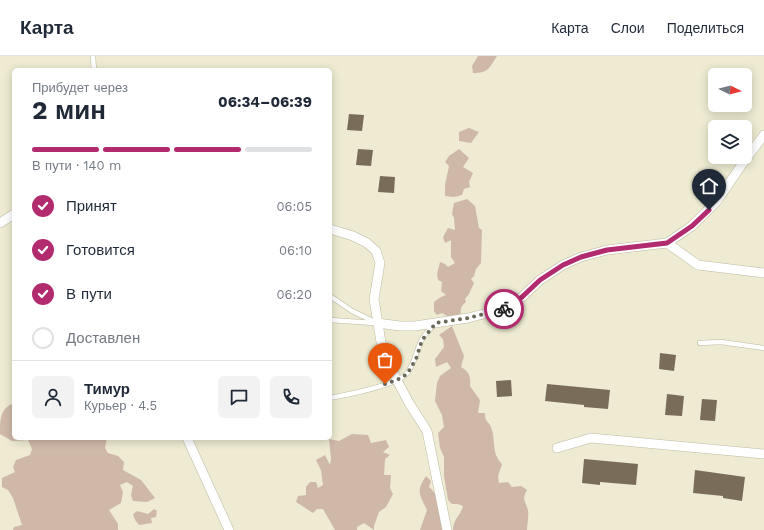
<!DOCTYPE html>
<html lang="ru">
<meta charset="utf-8">
<style>
body{margin:0;font-family:"Work Sans",sans-serif;background:#f2f2f3;color:#1f2937;height:100vh;display:flex;flex-direction:column;font-size:15px;white-space:nowrap}
*{box-sizing:border-box;margin:0}
p{font-size:13px;color:#747a83}
.icon{flex:none;width:22px;height:22px;fill:none;stroke:currentColor;stroke-width:2;stroke-linecap:round;stroke-linejoin:round}
.map{position:relative;flex:1;overflow:hidden}
.sheet{position:absolute;left:12px;top:12px;width:320px;height:372px;display:flex;flex-direction:column;background:#fff;border-radius:6px;box-shadow:0 2px 10px #0003}
.sheet>*{flex:none}
.needle{width:26px;rotate:96deg}
.controls{position:absolute;left:708px;top:12px;display:grid;gap:8px}
.controls a{display:grid;place-items:center;width:44px;height:44px;border-radius:6px;background:#fff;box-shadow:0 2px 10px #0003;font-size:20px}
.pin{position:absolute;display:grid;place-items:center;width:34px;height:34px;color:#fff;margin:-41px -17px;border-radius:50% 50% 50% 0;rotate:-45deg;box-shadow:0 0 4px #0007}
.pin .icon{rotate:45deg}
.courier{position:absolute;display:grid;place-items:center;width:40px;height:40px;margin:-20px;border:3px solid #b22b6e;border-radius:50%;background:#fff;color:#222;box-shadow:0 1px 5px #0007}
.summary em{font-style:normal;font-weight:700}
.summary div{display:flex;flex-direction:column-reverse}
.summary{display:flex;align-items:center;justify-content:space-between;height:68px;padding:0 20px}
h1{font-size:26px;font-weight:700;line-height:30px}
.bar{display:grid;grid-template-columns:repeat(4,1fr);gap:6px 4px;align-content:center;height:48px;padding:0 20px}
.bar i{height:5px;border-radius:3px;background:#e0e1e3}
.bar .active{background:#b22b6e}
.bar p{grid-column:span 4}
.line{display:flex;align-items:center;gap:10px;padding:0 20px;border-top:1px solid #e0e1e3}
.line div{flex:1}
.round{display:grid;place-items:center;flex:none;width:42px;height:42px;border-radius:6px;background:#f2f2f3}
ol{padding:0 20px;list-style:none}
li{display:flex;align-items:center;gap:12px;height:44px}
li p{margin-inline-start:auto}
li .icon{padding:4px;border-radius:50%;background:#b22b6e;color:#fff;stroke-width:4}
li:last-child{color:#747a83}
li i{width:22px;height:22px;border:2px solid #e0e1e3;border-radius:50%}
header{display:flex;align-items:center;gap:24px;box-sizing:border-box;height:56px;padding:0 20px;background:#fff;border-bottom:1px solid #e0e1e3}
header strong{font-size:19px}
nav{display:flex;gap:22px;margin-inline-start:auto;font-size:14px}
.map>svg:first-child{display:block}
</style>
<header>
<strong>Карта</strong>
<nav><a>Карта</a><a>Слои</a><a>Поделиться</a></nav>
</header>
<div class="map">
<svg width="764" height="474" viewBox="0 0 764 474">
<rect width="100%" height="100%" fill="#eeebd2"/>
<g fill="#cfb8a8">
<path d="M478 0H497C489 12 489 17 473 17L472 10Z"/>
<path d="M469 72 479 76 471 87 459 85V76Z"/>
<path d="M459 93 469 102 463 111 473 117 469 126 470 131 464 133 462 139 454 141 445 140V129L449 110 445 106 449 100Z"/>
<path d="M467 143 475 150 479 172 482 174 481 207 476 213 474 220 471 223 474 227 469 238 465 243 466 246C462 249 460 252 461 257L456 261H449L442 257 437 259 434 255V246L441 241 446 239 441 235 442 226 438 224 437 218 440 206 445 208 448 211 455 207 451 201V184L445 187 443 181 448 172 455 174 454 162 452 158 454 147Z"/>
<path d="M452 270 464 300 461 311C469 316 471 320 470 330L480 344 478 357H485C485 367 488 364 491 371 496 384 491 397 502 408L498 420 499 427 508 426 512 431 521 430 527 434C521 445 526 444 528 455 529 460 527 469 527 474H453C453 463 460 461 463 450L458 448H452L448 444 444 420V401L440 392 438 377 444 371 442 359 435 345 437 327 440 320 451 312 447 306 436 311 435 303 444 291 443 283 439 279Z"/>
<path d="M14 347V382H107L105 392 108 397 118 400 124 406 123 414 141 424 155 442 147 446 133 445 131 439 133 430 127 426 120 429 123 436 121 447 109 454 118 468V474H13L14 471 22 469 13 442 8 434 2 431V422L15 416 13 411 16 404 30 399 32 393 28 384 12 385 0 378C0 364 0 352 14 347Z"/>
<path d="M352 378 368 379 371 387 386 384 389 391 383 396 390 399 385 403 384 419H391L390 432 393 438 386 451 379 456 374 470V474L364 467 357 471V474H335L323 453H317L313 457 296 446 298 440 306 439V431L310 426H316L318 432 323 429 321 414 316 404 325 399 330 409 331 403 329 383 339 385Z"/>
<path d="M426 420 431 425 429 431C441 441 441 459 442 474H420L427 454C419 438 416 435 426 420Z"/>
<path d="M154 453 157 455 156 461 151 462 152 467 139 469 135 464 133 458 137 455 148 458Z"/>
</g>
<g fill="#796d5a">
<path d="M349 58 364 59 362 75 347 74Z"/>
<path d="M358 93 373 94 371 110 356 109Z"/>
<path d="M380 120 395 121 394 137 378 136Z"/>
<path d="M660 297 676 299 674 315 659 313Z"/>
<path d="M511 324 512 340 497 341 496 325Z"/>
<path d="M547 328 610 334 608 353 584 351V349L545 345Z"/>
<path d="M667 338 684 340 682 360 665 359Z"/>
<path d="M702 343 717 344 715 365 700 364Z"/>
<path d="M584 403 638 408 636 429 600 426V429L582 427Z"/>
<path d="M695 414 745 421 742 445 723 442V440L693 437Z"/>
</g>
<g fill="none" stroke-linecap="round" stroke-linejoin="round">
<g stroke="#bcb9a1" stroke-width="5.5">
<g id="lane">
<path d="M93 0 94 14"/>
<path d="M330 240 352 255 377 267"/>
<path d="M330 264 374 267"/>
<path d="M700 287 721 286 764 292"/>
<path d="M330 342C346 339 400 329 408 316 415 306 416 296 421 285 424 279 430 273 435 268"/>
</g>
</g>
<g stroke="#bcb9a1" stroke-width="10">
<g id="street">
<path d="M0 167 14 158"/>
<path d="M330 173 353 180 367 187 376 195 380 207 374 243 381 286 388 307 409 347 427 375 447 474"/>
<path d="M667 187 698 209 764 217"/>
<path d="M377 267 400 270H415L468 262 503 253 522 241 540 224 563 209 581 201 607 194 667 187 692 170 717 145 745 104 764 79"/>
<path d="M187 382 229 474"/>
<path d="M557 392 591 382 764 398"/>
</g>
</g>
<use href="#lane" stroke="#fff" stroke-width="4.5"/>
<use href="#street" stroke="#fff" stroke-width="9"/>
</g>
<g fill="none" stroke-linecap="round" stroke-linejoin="round">
<path stroke="#6a6859" stroke-width="4" stroke-dasharray="0 7.2" d="M385 328 397 324 407 318 416 303 422 284 436 267 468 262 504 253"/>
<path stroke="#b22b6e" stroke-width="5" d="M504 253 522 241 540 224 563 209 581 201 607 194 667 187 692 170 709 154"/>
</g>
</svg>
<div class="controls">
<a><svg class="needle" viewBox="-14 -14 28 28"><path d="M0-13l5 13h-10z" fill="#e53935"/><path d="M0 13l5-13h-10z" fill="#747a83"/></svg></a>
<a><svg class="icon" aria-label="layers" viewBox="0 0 24 24"><path d="M12 4l9 5-9 5-9-5zM3 14l9 5 9-5"/></svg></a>
</div>
<div class="pin" style="left:385px;top:328px;background:#ea580c"><svg class="icon" aria-label="bag" viewBox="0 0 24 24"><path d="M5 8h14l-1 12H6zM9 8a3 3 0 0 1 6 0"/></svg></div>
<div class="pin" style="left:709px;top:154px;background:#1f2937"><svg class="icon" aria-label="home" viewBox="0 0 24 24"><path d="M3 11l9-7 9 7M6 9v11h12V9"/></svg></div>
<div class="courier" style="left:504px;top:253px"><svg class="icon" aria-label="bike" viewBox="0 0 24 24"><circle cx="6" cy="16" r="4"/><circle cx="18" cy="16" r="4"/><path d="M6 16l4-8h5l3 8M10 8l3 8H6M13 5h3"/></svg></div>
<section class="sheet">
<div class="summary"><div><h1>2 мин</h1><p>Прибудет через</p></div><em>06:34–06:39</em></div>
<div class="bar"><i class="active"></i><i class="active"></i><i class="active"></i><i></i><p>В пути · 140 m</p></div>
<ol>
<li><svg class="icon" aria-label="check" viewBox="0 0 24 24"><path d="M5 12l5 5 9-10"/></svg>Принят<p>06:05</p></li>
<li><svg class="icon" aria-label="check" viewBox="0 0 24 24"><path d="M5 12l5 5 9-10"/></svg>Готовится<p>06:10</p></li>
<li><svg class="icon" aria-label="check" viewBox="0 0 24 24"><path d="M5 12l5 5 9-10"/></svg>В пути<p>06:20</p></li>
<li><i></i>Доставлен</li>
</ol>
<div class="line" style="height:72px"><a class="round"><svg class="icon" aria-label="person" viewBox="0 0 24 24"><circle cx="12" cy="8" r="4"/><path d="M4 21q1-7 8-7t8 7"/></svg></a><div><b>Тимур</b><p>Курьер · 4.5</p></div><a class="round"><svg class="icon" aria-label="chat" viewBox="0 0 24 24"><path d="M4 5h16v11H9l-5 4z"/></svg></a><a class="round"><svg class="icon" aria-label="phone" viewBox="0 0 24 24"><path d="M5 4h4l2 5-3 2q2 4 5 5l2-3 5 2v4C11 20 4 13 5 4z"/></svg></a></div>
</section>
</div>
